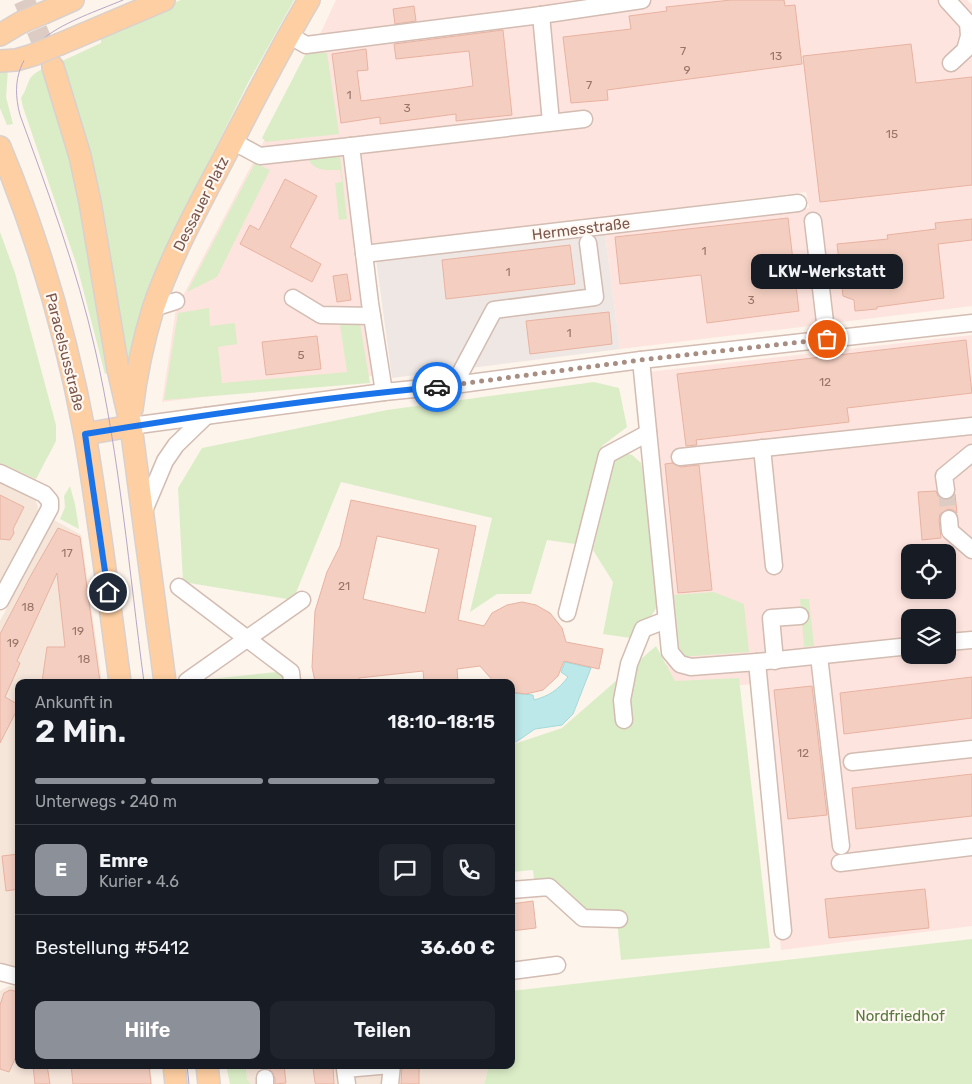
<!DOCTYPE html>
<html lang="de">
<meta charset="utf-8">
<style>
body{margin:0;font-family:Rubik,sans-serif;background:#20242c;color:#f1f3f6;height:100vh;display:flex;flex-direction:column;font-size:19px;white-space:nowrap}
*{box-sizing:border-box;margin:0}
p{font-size:16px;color:#9ea1a6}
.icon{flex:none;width:28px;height:28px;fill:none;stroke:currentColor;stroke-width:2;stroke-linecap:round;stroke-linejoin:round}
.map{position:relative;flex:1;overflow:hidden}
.drawer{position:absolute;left:15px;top:679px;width:500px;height:390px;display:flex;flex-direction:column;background:#171b24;border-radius:10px;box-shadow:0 2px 8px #0003}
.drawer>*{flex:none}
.controls{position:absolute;left:901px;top:544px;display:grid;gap:10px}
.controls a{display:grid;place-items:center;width:55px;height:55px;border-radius:10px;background:#171b24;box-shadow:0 2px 8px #0003;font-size:25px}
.pin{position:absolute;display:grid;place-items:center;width:42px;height:42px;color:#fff;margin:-21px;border:2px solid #fff;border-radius:50%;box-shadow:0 1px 5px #0007}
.courier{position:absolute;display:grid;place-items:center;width:50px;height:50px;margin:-25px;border:4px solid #1a73e8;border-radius:50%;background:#fff;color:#222;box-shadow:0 1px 6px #0007}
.bubble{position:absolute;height:35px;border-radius:10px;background:#171b24;box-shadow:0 2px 8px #0003;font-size:16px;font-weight:600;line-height:35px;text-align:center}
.overview em{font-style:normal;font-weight:600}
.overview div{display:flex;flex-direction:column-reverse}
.overview{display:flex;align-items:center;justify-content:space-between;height:85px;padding:0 20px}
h1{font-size:32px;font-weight:600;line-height:38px}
.bar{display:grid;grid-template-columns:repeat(4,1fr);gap:8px 5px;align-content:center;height:60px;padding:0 20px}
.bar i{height:6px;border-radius:4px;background:#363941}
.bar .on{background:#8c9099}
.bar p{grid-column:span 4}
.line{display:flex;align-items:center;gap:12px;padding:0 20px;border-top:1px solid #363941}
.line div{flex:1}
.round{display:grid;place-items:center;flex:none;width:52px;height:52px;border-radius:10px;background:#20242c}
.button{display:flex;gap:10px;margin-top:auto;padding:10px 20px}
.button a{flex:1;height:58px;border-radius:10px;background:#8c9099;color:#fff;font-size:20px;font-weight:600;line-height:58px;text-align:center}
.button a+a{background:#20242c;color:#f1f3f6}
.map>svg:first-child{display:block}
</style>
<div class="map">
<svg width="972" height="1084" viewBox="0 0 972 1084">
<rect width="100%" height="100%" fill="#fdf4eb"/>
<g fill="#f6e5d9">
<path d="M0 463 36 479 29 494 35 499 38 507 37 518 0 587Z"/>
<path d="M54 520 81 535 102 682H19V967L0 962V621Z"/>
<path d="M9 986 19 987V1065H150L152 1084H0V991Z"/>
<path d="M246 1065H489L484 1084H251L247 1079Z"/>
</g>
<g fill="#fee4de" fill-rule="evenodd">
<path d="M336 0H967L972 5V306L620 349 605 234 809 208 806 192 353 248 373 376 162 402 176 309 320 34Z"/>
<path d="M972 335V926L781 950 753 684 668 691 648 372ZM910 552H948V590H910ZM910 618H948V655H910Z"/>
</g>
<path fill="#efe7e3" d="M605 234 620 349 392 378 376 259Z"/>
<g fill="#dbedc7">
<path d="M181 0H294L248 83 172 235 131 368 125 371 60 62 101 43V34Z"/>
<path d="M306 53H327L339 134 266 142 262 138Z"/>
<path d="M45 68 78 182 109 373 105 374 77 266 23 107 21 98C31 83 25 76 45 68Z"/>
<path d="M8 69 6 97 13 124 7 125 0 108V70Z"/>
<path d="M340 156 347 219 339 220 335 183 342 182 340 170C327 170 315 172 308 159Z"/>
<path d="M255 163 270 170 217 277 187 292Z"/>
<path d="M0 232 15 273 56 425V441L36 479 0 463Z"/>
<path d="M209 308 210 326 235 323 237 344 218 347 222 383 347 372 340 325 360 324 370 383 164 400 178 313Z"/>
<path d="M594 382 619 388 627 427 602 446 582 545 547 540 531 594H497L470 612 492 518 341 482 293 600 183 582 178 488 202 448 387 410Z"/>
<path d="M623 453 632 455 641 463 653 522 660 602 637 639 603 634 613 582 593 550 615 456Z"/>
<path d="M70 486 75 504 79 529 60 519 65 507 64 496Z"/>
<path d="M714 592 744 604 749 652 680 657 674 595Z"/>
<path d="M800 599H809L814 646 804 647Z"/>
<path d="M656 646 675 681 739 678 770 948 621 960 616 911 586 916 535 887 533 870 511 872V745L562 728Z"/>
<path d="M286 671V682H191V681Z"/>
<path d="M972 939V1084H484L489 1065H511V991Z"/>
<path d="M226 1065H246L247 1079 251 1084H230Z"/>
</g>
<path fill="#bde8e9" stroke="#a3dadb" d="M565 662 591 668 573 714 562 725 535 729 516 742 511 740V693L533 695 534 700C549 696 558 690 568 677L561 672Z"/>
<g fill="#f4cfc1" stroke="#e8b2a1" fill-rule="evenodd">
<path d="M731 0H784L785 6 795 5 802 64 607 90 608 100 571 103 563 37 631 29 629 16 667 11 666 7Z"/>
<path d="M414 6 416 21 395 24 393 9Z"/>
<path d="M503 30 512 115 456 121V114L380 124V117L341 123 332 54 366 49 368 70 357 71 361 101 453 89 473 86 469 51 396 59 394 44Z"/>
<path d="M911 44 916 83 972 77V185L820 202 803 56Z"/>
<path d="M285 179 317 196 290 247 321 264 312 282 240 244 250 225 259 230Z"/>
<path d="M788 218 799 311 707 323 701 275 620 284 615 237Z"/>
<path d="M972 219V240L938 244 944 298 877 307V309L855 311 854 300 843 296 837 244 888 239 887 235 936 229 935 223Z"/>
<path d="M570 245 575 284 446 299 442 260Z"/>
<path d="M347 274 351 300 337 302 333 276Z"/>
<path d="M609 312 612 344 530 354 526 321Z"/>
<path d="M317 336 321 369 266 375 262 342Z"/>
<path d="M966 340 972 393 847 408 849 422 696 440 697 445 686 446 677 374Z"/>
<path d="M672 463 681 467 699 465 712 590 678 593 665 464Z"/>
<path d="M936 491 938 496 943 499 948 500 955 494 957 513 953 510 948 509 940 514 939 520 941 538 922 540 918 492Z"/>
<path d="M0 495 24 507 13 529 14 533 10 540 0 539Z"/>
<path d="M351 500 476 526 458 620 484 626 492 613 507 605 522 602 536 605 550 613 562 628 566 642 603 649 599 669 564 661 558 676 543 690 526 694 511 692V682H494L480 666 457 669 458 682H424L423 671 359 678 360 682H315L312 667 315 611 327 572 340 546ZM377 536 439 549 425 613 363 599Z"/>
<path d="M58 528 80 537 100 682H42L47 647H65L57 573 17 661 20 663 5 697 19 705V706L0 743V634L30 577Z"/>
<path d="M972 677V718L844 734 840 693Z"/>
<path d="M812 686 827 815 788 819 774 690Z"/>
<path d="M972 774V816L856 829 852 788Z"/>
<path d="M19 854V889L6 891 2 856Z"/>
<path d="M925 889 929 928 829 938 825 899Z"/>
<path d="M533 901 536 928 511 931V904Z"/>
<path d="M10 990 19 992V1050L9 1072 0 1069V1005L4 993Z"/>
<path d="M33 1065H47L50 1084H35Z"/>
<path d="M71 1065H149L151 1084H73Z"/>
<path d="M270 1065H284L286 1083 275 1084V1078L270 1070Z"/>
<path d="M333 1065 334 1084H316L315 1082 313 1068Z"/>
<path d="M402 1065H419V1084H401Z"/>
</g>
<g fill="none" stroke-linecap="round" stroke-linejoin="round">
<path stroke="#dcccc3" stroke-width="16" stroke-dasharray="16 8" stroke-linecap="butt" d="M946 490 949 519"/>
<path stroke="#dcccc3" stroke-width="21" stroke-dasharray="21 11" stroke-linecap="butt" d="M24 0 53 67"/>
<g stroke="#d3bcb2" stroke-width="19">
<g id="minor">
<path d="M947 0 968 23 969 36 965 50 951 63"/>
<path d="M541 15 551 122"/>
<path d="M289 35 306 45 541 15 642 0"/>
<path d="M232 141 260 156 351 146"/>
<path d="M813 221 827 339"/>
<path d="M364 254 798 203"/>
<path d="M293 298 321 315 372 316"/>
<path d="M154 308 176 301"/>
<path d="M641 360 670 652 680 664 691 667 757 662 783 931"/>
<path d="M454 385 494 310 595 297 588 243"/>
<path d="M384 392 370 303 351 146 584 119"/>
<path d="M131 426 384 392 454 385 641 360 972 323"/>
<path d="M762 448 774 566"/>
<path d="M680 457 972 426"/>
<path d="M0 473 44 494 50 501V508L0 601"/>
<path d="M946 490 944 476 972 453"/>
<path d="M143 513 165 461 176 445 206 416"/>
<path d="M949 519 950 531 972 550"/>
<path d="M179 587 291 672 292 682"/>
<path d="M567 613 607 455 648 433"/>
<path d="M948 642 972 640"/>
<path d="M819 656 841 846"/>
<path d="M775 661 771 618 800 616"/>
<path d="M757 662 910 646"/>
<path d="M187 681 302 600"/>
<path d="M624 720 622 700 629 664 643 629 666 620"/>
<path d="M852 762 972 749"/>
<path d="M840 863 972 847"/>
<path d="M511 890 549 887 583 918 619 919"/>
<path d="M511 971 557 965"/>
<path d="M0 972 19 977"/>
<path d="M265 1078V1084"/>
<path d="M347 1084 345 1069 391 1065"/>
<path d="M390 1084 392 1065"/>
</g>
</g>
<g stroke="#dad0cd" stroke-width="24">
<g id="major">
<path d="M46 12 73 0"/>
<path d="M0 35 20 23"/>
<path d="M60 44 164 0"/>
<path d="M0 61 16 60 33 55"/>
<path d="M53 67 80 156 90 202 118 369 131 426 165 682"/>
<path d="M0 147C38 238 67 338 85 435 99 517 109 600 120 682"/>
<path d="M132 409C136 375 143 342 153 309 172 253 201 202 228 150 254 100 280 49 309 0"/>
<path d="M85 434 131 426"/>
<path d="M174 1065 176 1084"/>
<path d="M207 1065 209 1084"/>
</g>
</g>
<use href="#minor" stroke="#fff" stroke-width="16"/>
<use href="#major" stroke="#fdcfa2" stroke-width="21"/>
<g stroke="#b5a7ca" stroke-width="1">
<path d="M123 0C71 22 0 40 20 115 48 192 77 269 95 349 120 458 129 571 144 682"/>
<path d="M187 1065 189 1084"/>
</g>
<g stroke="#dad0cd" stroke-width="24" stroke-linecap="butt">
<g id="major-bridge">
<path d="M20 23 46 12"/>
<path d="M33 55 60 44"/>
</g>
</g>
<use href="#major-bridge" stroke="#fdcfa2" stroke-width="21"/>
</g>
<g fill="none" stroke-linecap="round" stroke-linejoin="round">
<path stroke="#a88d83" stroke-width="5" stroke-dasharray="0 9" d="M437 387 641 360 827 339"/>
<path stroke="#1a73e8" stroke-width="6" d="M108 592 85 434C202 415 319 398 437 387"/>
</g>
<g text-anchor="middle" stroke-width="4.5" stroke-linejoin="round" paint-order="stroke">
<g font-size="12" fill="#997468">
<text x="683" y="55">7</text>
<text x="776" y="60">13</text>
<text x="687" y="74">9</text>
<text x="589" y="89">7</text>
<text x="349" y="99">1</text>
<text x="407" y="112">3</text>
<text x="892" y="138">15</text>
<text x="704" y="255">1</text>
<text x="508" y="276">1</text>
<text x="751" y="304">3</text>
<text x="569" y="337">1</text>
<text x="301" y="359">5</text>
<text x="825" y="386">12</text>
<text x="67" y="557">17</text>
<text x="344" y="590">21</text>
<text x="28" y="611">18</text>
<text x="78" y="635">19</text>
<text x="13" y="647">19</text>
<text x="84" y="663">18</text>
<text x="803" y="757">12</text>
</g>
<g font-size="15" fill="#7b564b" stroke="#fff8f2">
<text transform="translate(201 204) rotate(-63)" y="5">Dessauer Platz</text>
<text transform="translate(581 229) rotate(-7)" y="5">Hermesstraße</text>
<text transform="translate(65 352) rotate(76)" y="5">Paracelsusstraße</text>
</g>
<g font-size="15" fill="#587a40" stroke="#fff8f2">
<text x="900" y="1021">Nordfriedhof</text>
</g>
</g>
</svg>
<div class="controls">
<a><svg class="icon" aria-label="locate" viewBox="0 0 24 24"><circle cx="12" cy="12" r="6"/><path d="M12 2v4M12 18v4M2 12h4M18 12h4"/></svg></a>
<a><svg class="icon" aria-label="layers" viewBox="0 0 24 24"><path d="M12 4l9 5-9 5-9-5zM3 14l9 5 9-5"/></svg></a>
</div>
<div class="pin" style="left:827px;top:339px;background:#ea580c"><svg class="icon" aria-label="bag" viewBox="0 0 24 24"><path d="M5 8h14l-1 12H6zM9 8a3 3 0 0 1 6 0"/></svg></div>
<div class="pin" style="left:108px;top:592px;background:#1f2937"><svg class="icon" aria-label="home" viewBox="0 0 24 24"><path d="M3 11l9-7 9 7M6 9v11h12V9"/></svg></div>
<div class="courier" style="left:437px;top:387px"><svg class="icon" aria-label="car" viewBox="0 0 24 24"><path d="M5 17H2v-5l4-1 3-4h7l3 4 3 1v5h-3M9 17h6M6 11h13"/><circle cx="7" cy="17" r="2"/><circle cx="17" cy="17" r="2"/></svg></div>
<div class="bubble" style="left:751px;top:254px;width:152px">LKW-Werkstatt</div>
<section class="drawer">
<div class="overview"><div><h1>2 Min.</h1><p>Ankunft in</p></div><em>18:10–18:15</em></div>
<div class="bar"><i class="on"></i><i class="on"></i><i class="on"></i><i></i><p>Unterwegs · 240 m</p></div>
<div class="line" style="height:90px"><b class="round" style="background:#8c9099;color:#fff">E</b><div><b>Emre</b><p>Kurier · 4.6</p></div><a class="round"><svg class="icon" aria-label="chat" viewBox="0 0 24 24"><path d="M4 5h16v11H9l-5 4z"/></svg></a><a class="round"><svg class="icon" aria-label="phone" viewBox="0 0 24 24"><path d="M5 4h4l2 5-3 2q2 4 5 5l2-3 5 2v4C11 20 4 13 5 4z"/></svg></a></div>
<div class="line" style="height:65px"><div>Bestellung #5412</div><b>36.60 €</b></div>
<div class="button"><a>Hilfe</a><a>Teilen</a></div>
</section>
</div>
